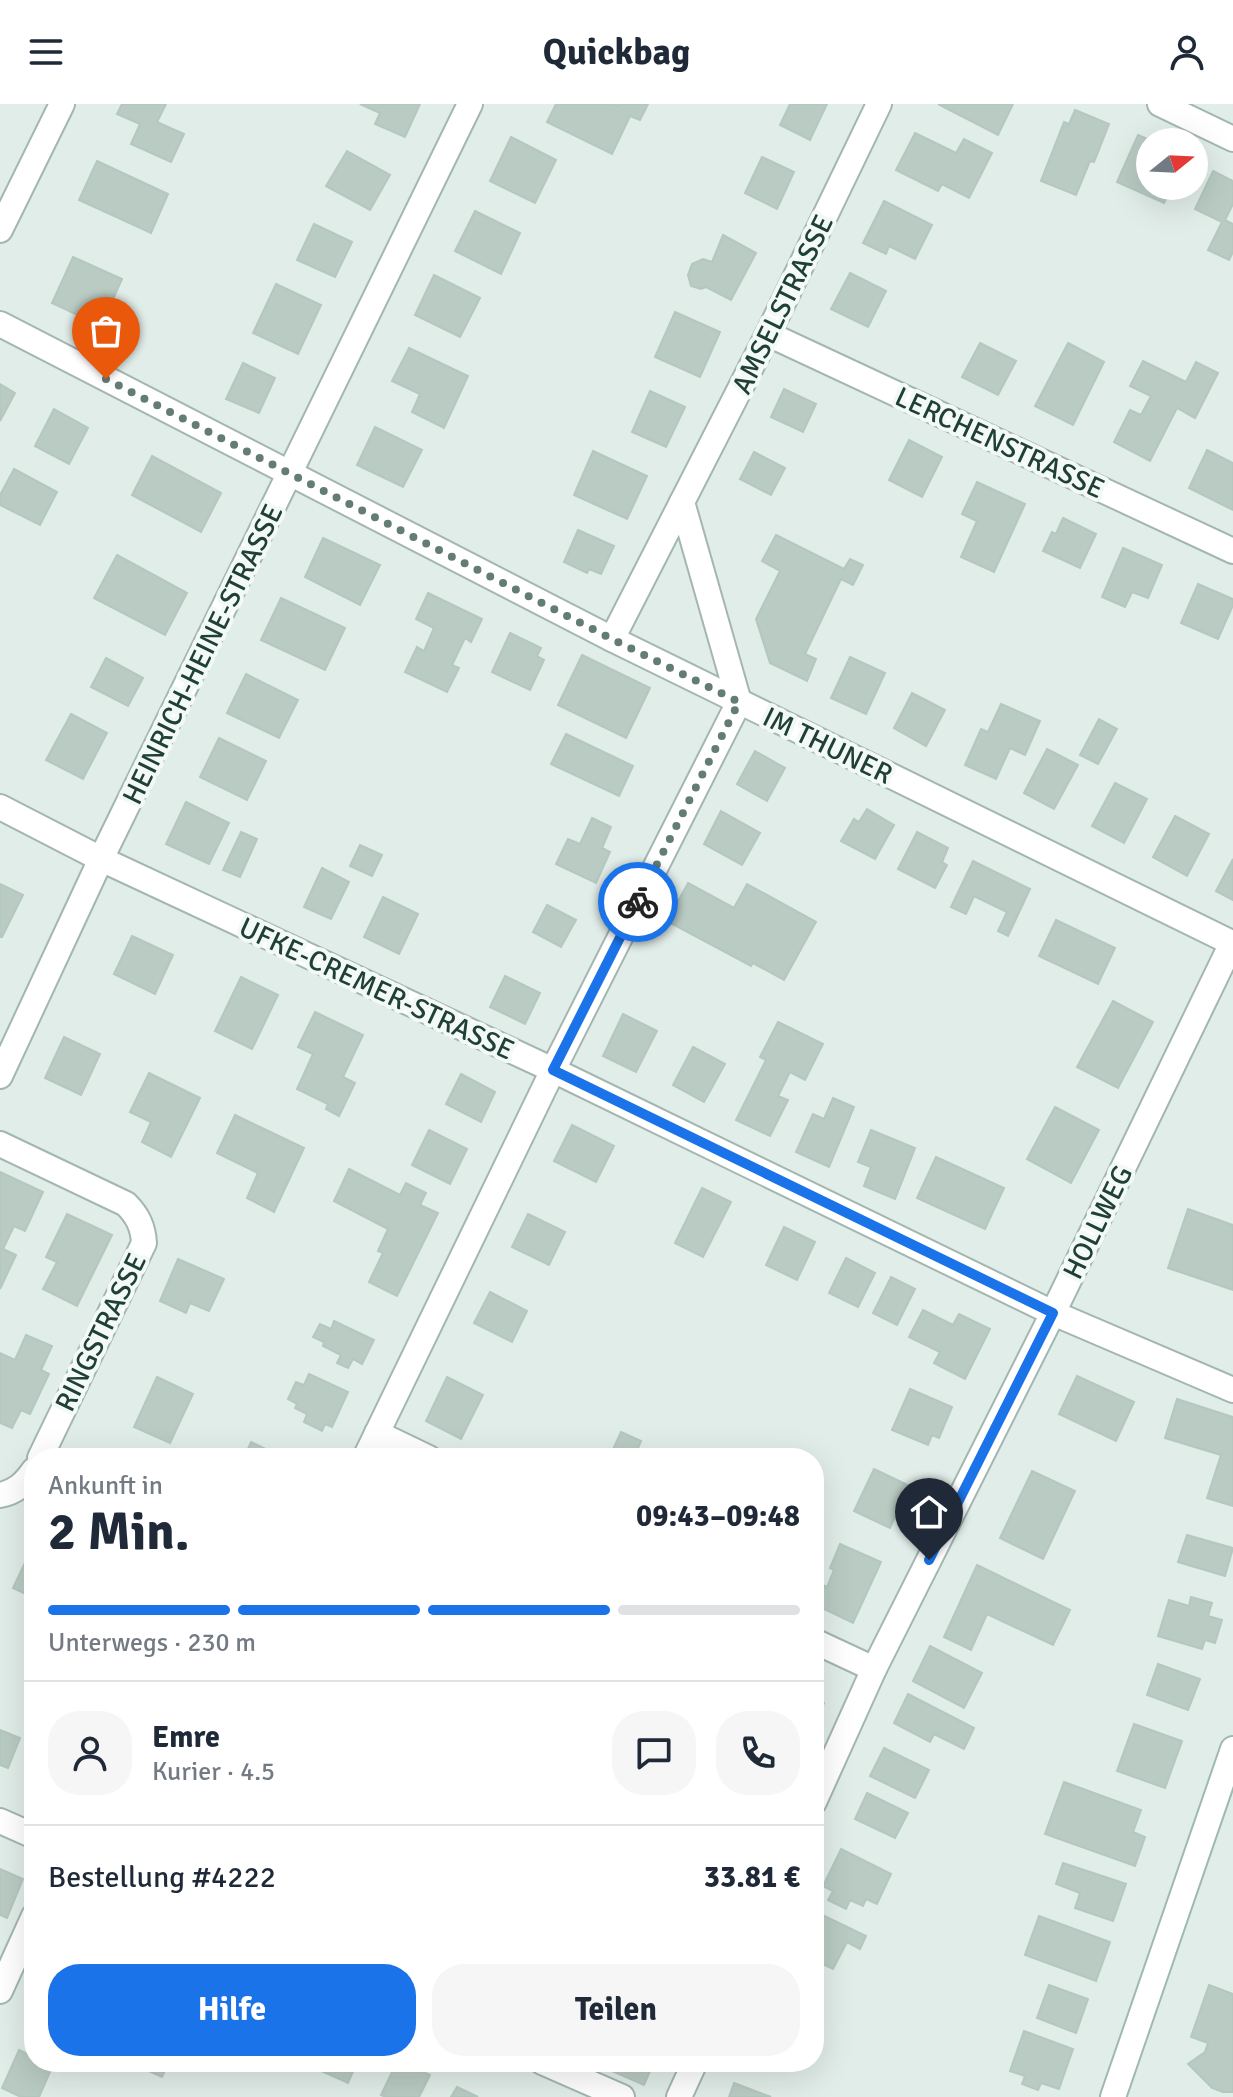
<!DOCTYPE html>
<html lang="de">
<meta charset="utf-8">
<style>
body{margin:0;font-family:Signika,sans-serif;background:#f6f6f7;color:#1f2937;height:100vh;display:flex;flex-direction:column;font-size:30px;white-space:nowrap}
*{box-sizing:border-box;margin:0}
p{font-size:26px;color:#747a83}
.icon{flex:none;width:44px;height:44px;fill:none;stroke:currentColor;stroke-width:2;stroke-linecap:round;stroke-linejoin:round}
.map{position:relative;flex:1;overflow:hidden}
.side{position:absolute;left:24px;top:1344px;width:800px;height:624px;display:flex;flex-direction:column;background:#fff;border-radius:32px;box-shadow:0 8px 32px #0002}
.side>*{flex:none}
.needle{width:52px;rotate:72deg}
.tools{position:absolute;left:1136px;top:24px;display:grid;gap:16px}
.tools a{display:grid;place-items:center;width:72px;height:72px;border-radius:50%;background:#fff;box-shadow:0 8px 32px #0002;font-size:40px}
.pin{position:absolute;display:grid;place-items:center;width:68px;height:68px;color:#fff;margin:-82px -34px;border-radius:50% 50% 50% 0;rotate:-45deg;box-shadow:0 0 8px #0007}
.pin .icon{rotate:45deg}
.courier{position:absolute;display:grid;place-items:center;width:80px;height:80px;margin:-40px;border:6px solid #1a73e8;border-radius:50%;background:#fff;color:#222;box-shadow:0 2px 10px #0007}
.headline em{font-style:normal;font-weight:700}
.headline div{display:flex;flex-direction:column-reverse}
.headline{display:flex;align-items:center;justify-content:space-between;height:136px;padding:0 24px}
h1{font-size:52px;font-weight:700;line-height:60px}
.bar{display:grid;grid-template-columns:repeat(4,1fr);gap:12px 8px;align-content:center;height:96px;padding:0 24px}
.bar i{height:10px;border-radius:6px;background:#e0e1e3}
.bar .on{background:#1a73e8}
.bar p{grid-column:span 4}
.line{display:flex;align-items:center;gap:20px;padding:0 24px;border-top:2px solid #e0e1e3}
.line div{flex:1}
.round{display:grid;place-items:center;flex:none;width:84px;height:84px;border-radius:32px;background:#f6f6f7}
.action{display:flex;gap:16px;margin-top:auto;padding:16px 24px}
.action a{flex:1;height:92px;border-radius:32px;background:#1a73e8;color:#fff;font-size:32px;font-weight:700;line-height:92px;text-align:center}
.action a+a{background:#f6f6f7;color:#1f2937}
header{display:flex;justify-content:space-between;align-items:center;height:104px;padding:0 24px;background:#fff;font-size:36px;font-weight:700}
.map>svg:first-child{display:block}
</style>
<header><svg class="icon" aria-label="menu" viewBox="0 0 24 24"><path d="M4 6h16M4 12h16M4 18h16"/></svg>Quickbag<svg class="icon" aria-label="person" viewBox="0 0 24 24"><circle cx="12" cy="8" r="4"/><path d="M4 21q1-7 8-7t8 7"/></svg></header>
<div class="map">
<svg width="1233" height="1993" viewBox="0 0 1233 1993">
<rect width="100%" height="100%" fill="#e1ede8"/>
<g fill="#b9cbc3" stroke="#b3c8bf" stroke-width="2">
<path d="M122 0H166L157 18 184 30 171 58 131 40 140 20 117 10Z"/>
<path d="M360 0H420L405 33 375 20 380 9Z"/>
<path d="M556 0H615L618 2 619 0H648L640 16 630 12 612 50 547 18Z"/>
<path d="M790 0H827L810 36 780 21Z"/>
<path d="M938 0H1013L998 31Z"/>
<path d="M1075 6 1109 20 1094 58 1090 57 1076 91 1041 77 1064 18 1069 20Z"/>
<path d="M915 29 956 49 964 35 992 49 969 94 942 80 938 87 896 66Z"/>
<path d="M1138 31 1154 38H1150V82H1172L1164 99 1117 78Z"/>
<path d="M511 33 556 56 535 99 490 77Z"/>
<path d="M347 47 390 71 370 106 326 82Z"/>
<path d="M762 53 794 68 777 105 745 89Z"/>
<path d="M97 57 168 90 151 129 79 96Z"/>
<path d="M1213 67 1233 77V100L1225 116 1233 120V148L1229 156 1208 146 1222 118 1195 105Z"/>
<path d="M884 97 932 121 915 155 889 142 886 150 863 139Z"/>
<path d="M475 107 520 129 501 170 455 147Z"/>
<path d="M314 120 352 138 335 173 297 156Z"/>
<path d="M723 131 756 149 731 196 706 183 701 185 691 182 688 171 692 160 703 155 712 158Z"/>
<path d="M73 153 122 175 101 222 52 199Z"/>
<path d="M850 169 886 187 868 223 831 205Z"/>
<path d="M434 171 480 194 460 233 415 211Z"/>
<path d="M276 180 321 201 298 250 253 229Z"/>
<path d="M675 208 720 228 700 273 655 253Z"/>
<path d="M980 239 1016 257 998 291 962 273Z"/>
<path d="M1068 239 1104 258 1073 321 1035 302Z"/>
<path d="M409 244 468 272 444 324 412 308 420 290 392 277Z"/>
<path d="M1143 257 1186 278 1196 258 1218 269 1195 314 1177 304 1150 357 1114 338 1130 306 1141 311 1151 292 1130 282Z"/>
<path d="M243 259 275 274 259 309 226 295Z"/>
<path d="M0 280 15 289 0 317Z"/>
<path d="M784 285 816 300 803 328 771 313Z"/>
<path d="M650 287 685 303 666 343 632 328Z"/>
<path d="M54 305 88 324 69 360 35 342Z"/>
<path d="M375 323 422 346 403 383 357 361Z"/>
<path d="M909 336 942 353 922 393 889 376Z"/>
<path d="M1207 346 1233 359V406L1189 384Z"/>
<path d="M593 347 647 372 627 415 574 391Z"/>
<path d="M754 348 785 364 771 391 740 375Z"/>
<path d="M152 352 221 389 201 428 132 391Z"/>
<path d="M14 365 57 388 40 421 0 401V391Z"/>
<path d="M977 378 1025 400 994 468 961 453 977 417 962 410Z"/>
<path d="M1063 414 1096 430 1080 464 1043 447 1052 428 1056 430Z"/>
<path d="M578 426 614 442 601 470 589 465 587 469 564 458Z"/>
<path d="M776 431 844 465 850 455 863 461 853 481 841 475 805 550 816 555 807 577 770 559 756 515 780 467 762 457Z"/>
<path d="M323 434 380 461 360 501 305 473Z"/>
<path d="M1123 444 1162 461 1148 494 1132 488 1125 503 1102 493Z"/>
<path d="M117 451 187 489 165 531 94 494Z"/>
<path d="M1198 480 1233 495V501L1218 535 1181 519Z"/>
<path d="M428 489 482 515 471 538 465 534 452 561 459 564 447 588 405 568 417 543 424 547 434 524 416 515Z"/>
<path d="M281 494 345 524 325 566 261 536Z"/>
<path d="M510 529 541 544 537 552 544 556 530 586 492 568Z"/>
<path d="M582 551 650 584 626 634 558 601Z"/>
<path d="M850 553 885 569 866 610 831 594Z"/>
<path d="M106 554 143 574 128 602 91 583Z"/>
<path d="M246 570 298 596 279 634 227 609Z"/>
<path d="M912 589 945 606 926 642 894 624Z"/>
<path d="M1001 600 1040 617 1025 651 1010 644 996 675 965 661 981 625 988 628Z"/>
<path d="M71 610 107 629 83 675 46 656Z"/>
<path d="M1099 615 1117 625 1098 660 1080 651Z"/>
<path d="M566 630 633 662 619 692 551 660Z"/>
<path d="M219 634 266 657 247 696 200 673Z"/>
<path d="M1047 645 1078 661 1054 705 1024 689Z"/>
<path d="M755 647 785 664 767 697 737 680Z"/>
<path d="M1115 679 1147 695 1124 739 1092 722Z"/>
<path d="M186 698 229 719 209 760 166 740Z"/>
<path d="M867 705 894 721 875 755 841 737 854 715 859 718Z"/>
<path d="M721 707 760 729 742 761 704 740Z"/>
<path d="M1175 712 1209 730 1187 772 1153 753Z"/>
<path d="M592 714 611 723 602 744 610 748 596 779 556 760 568 735 580 740Z"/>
<path d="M241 728 257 735 240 773 223 766Z"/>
<path d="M917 728 948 744 942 758 947 761 935 784 898 765Z"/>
<path d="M360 741 382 751 372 772 350 762Z"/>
<path d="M1233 755V796L1216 787Z"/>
<path d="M973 757 1030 785 1008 832 998 827 1007 808 974 792 966 810 951 803Z"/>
<path d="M322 764 349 778 331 815 304 803Z"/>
<path d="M688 779 734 804 747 780 816 818 784 876 753 859 751 862 667 817Z"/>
<path d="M0 780 23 791 2 833H0Z"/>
<path d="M383 793 418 810 399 850 364 833Z"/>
<path d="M547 801 576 816 561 843 533 828Z"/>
<path d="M1056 816 1115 844 1098 880 1039 852Z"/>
<path d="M132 832 173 851 155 890 114 870Z"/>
<path d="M505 872 540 889 525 920 490 903Z"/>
<path d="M241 873 278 891 252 945 215 927Z"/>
<path d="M1113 897 1153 918 1118 984 1077 963Z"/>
<path d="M315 908 363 931 343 973 355 979 339 1012 326 1005 328 1000 297 985 313 950 298 943Z"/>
<path d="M623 910 657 927 636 968 603 952Z"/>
<path d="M778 918 823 940 805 976 790 968 778 992 788 996 770 1032 736 1016 766 956 760 953Z"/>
<path d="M64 933 100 950 81 991 45 974Z"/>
<path d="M693 943 725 960 704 998 673 981Z"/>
<path d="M149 969 200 994 171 1053 142 1038 151 1018 130 1008Z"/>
<path d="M461 970 495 988 481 1018 446 1000Z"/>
<path d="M833 994 854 1003 829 1063 796 1048 813 1010 824 1015Z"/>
<path d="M1055 1003 1099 1026 1071 1079 1027 1055Z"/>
<path d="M235 1011 304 1044 274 1108 247 1094 258 1069 217 1049Z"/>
<path d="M572 1021 614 1042 596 1078 554 1057Z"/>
<path d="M429 1026 467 1045 450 1080 412 1061Z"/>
<path d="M871 1026 915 1044 895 1095 864 1082 871 1063 858 1058Z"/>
<path d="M936 1053 1004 1084 985 1125 917 1094Z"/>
<path d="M349 1065 400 1091 406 1079 426 1089 420 1101 438 1109 397 1192 369 1178 383 1149 378 1147 388 1125 334 1097Z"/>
<path d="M0 1068 43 1088 25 1127 14 1122 3 1145 16 1151 0 1185Z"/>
<path d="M702 1084 731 1098 703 1153 675 1139Z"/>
<path d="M1188 1105 1233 1121V1186L1168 1164Z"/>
<path d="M67 1110 112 1131 77 1202 43 1185 57 1158 46 1153Z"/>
<path d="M528 1110 565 1128 549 1161 512 1143Z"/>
<path d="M784 1123 815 1138 797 1176 766 1161Z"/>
<path d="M846 1154 875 1169 858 1203 829 1189Z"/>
<path d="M178 1155 224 1175 209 1207 190 1199 186 1209 160 1197Z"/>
<path d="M891 1173 915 1185 897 1221 873 1209Z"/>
<path d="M490 1188 527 1207 512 1238 474 1219Z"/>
<path d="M923 1206 953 1221 959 1210 990 1225 965 1275 934 1259 940 1248 909 1233Z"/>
<path d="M334 1217 374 1236 362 1260 353 1255 348 1264 337 1259 341 1251 323 1242 324 1238 313 1233 320 1220 331 1225Z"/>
<path d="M26 1231 52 1242 41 1266 49 1270 30 1310 21 1306 12 1324 0 1319V1249L15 1256Z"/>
<path d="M309 1270 348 1288 332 1323 325 1320 322 1327 304 1318 307 1310 295 1304 297 1300 288 1295 296 1278 304 1281Z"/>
<path d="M1077 1272 1134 1298 1116 1337 1059 1310Z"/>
<path d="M157 1273 193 1290 170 1339 134 1323Z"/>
<path d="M447 1273 483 1291 461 1335 426 1317Z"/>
<path d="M910 1285 952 1303 939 1334 932 1331 928 1341 892 1326Z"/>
<path d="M1177 1295 1233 1313V1402L1207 1394 1221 1351 1165 1334Z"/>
<path d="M621 1328 641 1337 634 1354H609Z"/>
<path d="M251 1338 284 1354H244Z"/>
<path d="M874 1365 916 1385 907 1402 901 1399 890 1424 854 1407Z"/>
<path d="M1032 1367 1075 1387 1043 1455 1000 1434Z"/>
<path d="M1187 1431 1233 1444 1225 1472 1178 1458Z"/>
<path d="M840 1440 881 1458 853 1519 814 1500V1490L819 1479 827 1483 834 1466 830 1464Z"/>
<path d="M31 1446 34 1447V1494L13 1484Z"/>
<path d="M977 1461 1070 1506 1053 1541 987 1510 971 1546 944 1533Z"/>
<path d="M1191 1493 1212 1499 1208 1512 1222 1516 1215 1539 1205 1536 1202 1545 1158 1532 1169 1496 1189 1502Z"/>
<path d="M930 1542 982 1569 964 1604 913 1577Z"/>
<path d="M1158 1560 1200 1575 1188 1606 1147 1591Z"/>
<path d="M908 1590 974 1624 964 1645 934 1630 930 1638 894 1619Z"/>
<path d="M814 1595 824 1599 814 1621Z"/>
<path d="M1134 1620 1182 1637 1165 1684 1117 1667Z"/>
<path d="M0 1626 20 1634 8 1664 0 1661Z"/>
<path d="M884 1644 929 1666 915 1694 870 1672Z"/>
<path d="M1064 1678 1141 1706 1133 1728 1145 1733 1135 1762 1045 1730Z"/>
<path d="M867 1689 908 1709 895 1734 855 1715Z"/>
<path d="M841 1745 891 1770 877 1800 866 1795 863 1802 850 1796 846 1805 828 1796 833 1787 823 1782Z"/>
<path d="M1063 1759 1126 1780 1113 1817 1075 1804 1080 1789 1056 1780Z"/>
<path d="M0 1765 23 1775 7 1814 0 1811Z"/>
<path d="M814 1807 866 1832 860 1845 847 1838 833 1865 814 1856Z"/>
<path d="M1039 1812 1110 1838 1096 1877 1025 1851Z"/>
<path d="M1049 1881 1088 1895 1076 1929 1037 1914Z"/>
<path d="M1209 1881 1233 1890V1988H1223L1212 1984 1188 1960 1205 1948 1208 1939 1191 1933Z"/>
<path d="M1024 1927 1073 1945 1059 1985 1041 1979 1038 1986 1022 1980 1025 1972 1010 1967Z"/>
<path d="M19 1946 34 1953V1958H46L53 1961 39 1993H21L2 1984Z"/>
<path d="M129 1958H169L162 1973Z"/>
<path d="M309 1958H357L348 1979 308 1961Z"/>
<path d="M397 1958H401L430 1971 419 1993H386L381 1991Z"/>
<path d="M597 1958H654L644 1981 596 1960Z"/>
<path d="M734 1979 771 1993H729Z"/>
<path d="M457 1983 478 1993H451Z"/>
</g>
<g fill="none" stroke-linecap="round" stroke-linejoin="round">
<g stroke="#a3b6af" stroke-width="28">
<g id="street">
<path d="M1160 0 1233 35"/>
<path d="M0 126 62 0"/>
<path d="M0 220 612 535 1232 839 1053 1209 874 1565 814 1698"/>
<path d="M768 230 1233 447"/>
<path d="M612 535 768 230 879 0"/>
<path d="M0 703 101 755 553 966 1053 1209 1233 1286"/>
<path d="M0 972 101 755 470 0"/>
<path d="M0 1040 126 1100C138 1112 143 1123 144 1139L40 1354"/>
<path d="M377 1329 429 1354"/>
<path d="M365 1354 553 966 739 598 682 398"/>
<path d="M0 1391C16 1388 25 1379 34 1366"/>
<path d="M814 1537 874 1565"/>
<path d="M0 1717 34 1732"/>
<path d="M0 1887 34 1812"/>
<path d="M542 1958 622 1993"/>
<path d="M679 1993 695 1958"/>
</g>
</g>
<g stroke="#9ebab0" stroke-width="28">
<path id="secondary" d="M1113 1993 1233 1645"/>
</g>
<use href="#street" stroke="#fff" stroke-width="24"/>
<use href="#secondary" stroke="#fff" stroke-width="24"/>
</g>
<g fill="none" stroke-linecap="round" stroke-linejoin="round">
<path stroke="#647d74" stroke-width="8" stroke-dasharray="0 14.4" d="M106 275 612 535 739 598 638 798"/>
<path stroke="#1a73e8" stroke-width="10" d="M638 798 553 966 1053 1209 929 1456"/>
</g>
<g text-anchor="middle" stroke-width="8" stroke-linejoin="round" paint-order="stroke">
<g font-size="28" fill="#204036" stroke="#f2f9f6">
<text transform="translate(782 200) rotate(-64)" y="10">AMSELSTRASSE</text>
<text transform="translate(1000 338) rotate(25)" y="10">LERCHENSTRASSE</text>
<text transform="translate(202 550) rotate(-64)" y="10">HEINRICH-HEINE-STRASSE</text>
<text transform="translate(828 641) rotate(26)" y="10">IM THUNER</text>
<text transform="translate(377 884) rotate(25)" y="10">UFKE-CREMER-STRASSE</text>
<text transform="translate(1097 1118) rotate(-64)" y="10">HOLLWEG</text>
<text transform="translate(100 1228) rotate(-64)" y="10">RINGSTRASSE</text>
</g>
</g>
</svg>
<div class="tools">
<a><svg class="needle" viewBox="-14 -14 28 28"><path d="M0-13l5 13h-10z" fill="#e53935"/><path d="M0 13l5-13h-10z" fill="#747a83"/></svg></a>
</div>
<div class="pin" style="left:106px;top:275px;background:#ea580c"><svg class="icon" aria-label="bag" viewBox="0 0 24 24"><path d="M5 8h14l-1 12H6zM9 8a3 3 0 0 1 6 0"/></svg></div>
<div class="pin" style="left:929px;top:1456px;background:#1f2937"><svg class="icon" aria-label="home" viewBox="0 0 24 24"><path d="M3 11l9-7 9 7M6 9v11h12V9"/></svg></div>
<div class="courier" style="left:638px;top:798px"><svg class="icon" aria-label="bike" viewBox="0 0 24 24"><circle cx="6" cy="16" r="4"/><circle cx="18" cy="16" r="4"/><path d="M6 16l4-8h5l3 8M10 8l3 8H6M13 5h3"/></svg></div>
<section class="side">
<div class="headline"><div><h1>2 Min.</h1><p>Ankunft in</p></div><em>09:43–09:48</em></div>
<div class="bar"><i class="on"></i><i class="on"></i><i class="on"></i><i></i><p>Unterwegs · 230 m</p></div>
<div class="line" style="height:144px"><a class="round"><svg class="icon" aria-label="person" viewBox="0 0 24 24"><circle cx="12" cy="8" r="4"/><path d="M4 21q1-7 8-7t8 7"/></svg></a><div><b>Emre</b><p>Kurier · 4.5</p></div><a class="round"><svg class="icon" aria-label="chat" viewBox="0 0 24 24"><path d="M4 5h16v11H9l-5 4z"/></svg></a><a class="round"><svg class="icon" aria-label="phone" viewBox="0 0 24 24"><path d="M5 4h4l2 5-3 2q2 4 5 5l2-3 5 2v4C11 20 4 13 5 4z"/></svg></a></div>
<div class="line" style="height:104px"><div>Bestellung #4222</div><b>33.81 €</b></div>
<div class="action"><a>Hilfe</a><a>Teilen</a></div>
</section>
</div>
